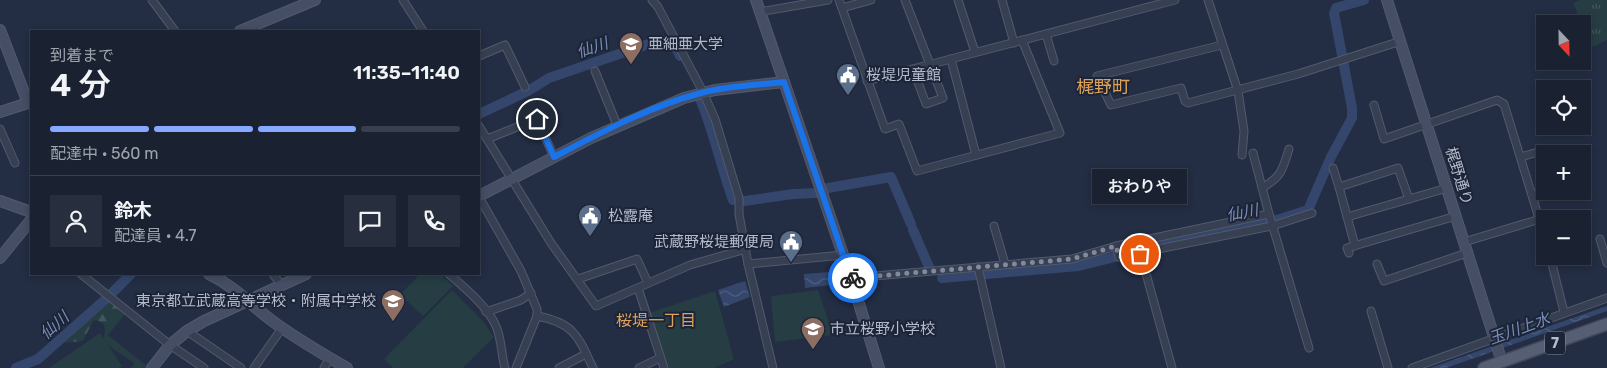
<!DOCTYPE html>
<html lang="ja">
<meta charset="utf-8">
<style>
body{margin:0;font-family:Rubik,"Noto Sans JP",sans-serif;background:#272f3e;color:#f1f3f6;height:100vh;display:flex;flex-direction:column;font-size:19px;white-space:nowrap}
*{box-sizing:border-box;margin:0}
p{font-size:16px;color:#9fa4ac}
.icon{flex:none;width:28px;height:28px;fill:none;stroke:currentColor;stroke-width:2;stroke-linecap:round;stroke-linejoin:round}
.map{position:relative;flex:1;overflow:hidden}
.side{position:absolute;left:30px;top:30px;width:450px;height:245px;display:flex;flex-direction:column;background:#1a2232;border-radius:0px;box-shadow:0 2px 8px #0003,0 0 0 1px #383f4d}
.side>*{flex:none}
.needle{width:32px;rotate:158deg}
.controls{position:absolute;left:1536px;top:15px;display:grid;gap:10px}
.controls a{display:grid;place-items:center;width:55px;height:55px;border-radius:0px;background:#1a2232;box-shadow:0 2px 8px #0003,0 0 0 1px #383f4d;font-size:25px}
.pin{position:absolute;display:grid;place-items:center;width:42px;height:42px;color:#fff;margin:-21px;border:2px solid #fff;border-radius:50%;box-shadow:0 1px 5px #0007}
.courier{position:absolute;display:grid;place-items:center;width:50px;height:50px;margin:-25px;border:4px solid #1a73e8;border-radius:50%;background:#fff;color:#222;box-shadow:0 1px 6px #0007}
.bubble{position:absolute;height:35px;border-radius:0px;background:#1a2232;box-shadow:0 2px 8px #0003,0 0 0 1px #383f4d;font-size:16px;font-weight:600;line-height:35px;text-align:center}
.overview em{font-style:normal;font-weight:600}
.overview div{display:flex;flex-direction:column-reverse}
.overview{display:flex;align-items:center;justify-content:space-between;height:85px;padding:0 20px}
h1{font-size:32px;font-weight:600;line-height:38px}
.bar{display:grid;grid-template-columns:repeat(4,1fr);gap:8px 5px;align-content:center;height:60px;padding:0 20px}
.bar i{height:6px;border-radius:4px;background:#383f4d}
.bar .active{background:#86a8ff}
.bar p{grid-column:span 4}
.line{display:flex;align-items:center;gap:12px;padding:0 20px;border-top:1px solid #383f4d}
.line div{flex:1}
.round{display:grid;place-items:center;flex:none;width:52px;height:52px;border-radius:0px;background:#272f3e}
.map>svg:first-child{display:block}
</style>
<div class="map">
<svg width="1607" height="368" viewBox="0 0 1607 368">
<defs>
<pattern id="forest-firs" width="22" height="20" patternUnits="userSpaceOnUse" patternTransform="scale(1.25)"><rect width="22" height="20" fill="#253d43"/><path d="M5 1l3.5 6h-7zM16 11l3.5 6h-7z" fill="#42575d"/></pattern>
<pattern id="park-tufts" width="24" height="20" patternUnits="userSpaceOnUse" patternTransform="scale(1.25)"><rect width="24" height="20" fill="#253d43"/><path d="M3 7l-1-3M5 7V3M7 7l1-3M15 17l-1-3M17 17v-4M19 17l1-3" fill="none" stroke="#42575d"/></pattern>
<pattern id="water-waves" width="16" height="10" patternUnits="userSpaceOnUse" patternTransform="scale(1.25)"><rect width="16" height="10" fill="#34466b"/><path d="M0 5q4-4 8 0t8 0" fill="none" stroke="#4f5f7f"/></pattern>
</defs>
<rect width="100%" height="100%" fill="#232d43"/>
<path fill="url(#forest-firs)" d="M108 299 124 315 108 335 149 368H132L134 363 103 342 105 330 104 324 96 320 93 321 83 341 64 343Z"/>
<path fill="url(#park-tufts)" d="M1580 0H1607V40L1593 47 1573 3Z"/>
<g fill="#253d43">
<path d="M420 274H440L453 286 423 316 400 295Z"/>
<path d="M452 290 483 321 494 337 463 368H393L384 359Z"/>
<path d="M818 290 833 335 775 342 771 296Z"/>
<path d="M715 291 734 359 715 368H669L649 313Z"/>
<path d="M100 333 122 366 119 368H49Z"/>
</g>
<g fill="url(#water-waves)">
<path d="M830 272 831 285 805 288 804 274Z"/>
<path d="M745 281 750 297 724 307 718 290Z"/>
<path d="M1607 306V311L1446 368H1430Z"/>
</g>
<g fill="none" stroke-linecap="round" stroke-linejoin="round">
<g stroke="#34466b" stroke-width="10">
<path d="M701 101C714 133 721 167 733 200L745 201 793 194 818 193"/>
<path d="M479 114 528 91 549 78 660 40C671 40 676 47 680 56"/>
<path d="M828 188 891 177 911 224"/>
<path d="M913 230 929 267"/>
<path d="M942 278 1079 266 1185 239 1277 220 1308 210 1331 157 1352 118V108L1334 13 1336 8 1364 0"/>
<path d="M112 293 131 274"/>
<path d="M16 368 38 359 107 298"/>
</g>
<g stroke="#525a6c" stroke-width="9">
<g id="street">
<path d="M152 0 175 31"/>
<path d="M403 0 423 31"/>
<path d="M652 0 658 7 703 92 715 119 739 198V214L748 264 773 368"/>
<path d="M839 0 885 129 899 124 917 171 1060 133 1022 40"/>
<path d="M905 0 943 98 926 104 913 69"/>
<path d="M958 0 975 52"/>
<path d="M1002 0 1014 43"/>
<path d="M1208 0 1238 91 1244 131 1242 155"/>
<path d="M842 8 871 0"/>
<path d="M759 12 828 0"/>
<path d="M1046 34 1054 61"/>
<path d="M1222 45 1097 76 1111 105 1181 88 1185 101 1188 103 1298 74 1401 41"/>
<path d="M479 56 505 45 525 87"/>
<path d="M951 59 976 155"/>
<path d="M595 71 617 125"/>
<path d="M867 81 1175 0"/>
<path d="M1374 105 1384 139 1497 100 1504 104 1545 238"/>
<path d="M479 126 551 243 596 306 690 265 746 249"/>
<path d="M0 129 15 163"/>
<path d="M487 139 537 119 554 157"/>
<path d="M1253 153 1269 214 1309 348"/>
<path d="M1521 157 1541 151 1544 153 1545 157"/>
<path d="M1333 168 1339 187"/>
<path d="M1262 188C1282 176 1282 171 1289 149"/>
<path d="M1533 195 1545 191"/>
<path d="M479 197 521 271 537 309V316L516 368"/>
<path d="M1347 217 1447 188"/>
<path d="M994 226 1005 264"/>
<path d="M1600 239 1607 263"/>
<path d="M1137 241 1172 368"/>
<path d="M1464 242 1540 219"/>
<path d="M1116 246 1119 257 1272 226 1312 213"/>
<path d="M1355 246 1339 187 1398 168 1409 199"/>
<path d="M1349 253 1347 248 1456 216"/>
<path d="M1550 256 1564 312"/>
<path d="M748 264 843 255"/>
<path d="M1377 264 1384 281 1467 253"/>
<path d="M978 267 1001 368"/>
<path d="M81 274 170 345 204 368"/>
<path d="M273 274 281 285"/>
<path d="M449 274C464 287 488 307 496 326 502 340 501 354 505 368"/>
<path d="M851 278 1072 259 1116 246 1269 214"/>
<path d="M578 279 637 259 648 283"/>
<path d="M638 288 664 368"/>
<path d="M1371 311 1388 368"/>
<path d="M486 312 521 300 531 293"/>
<path d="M537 316C575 323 578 337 593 368"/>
<path d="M187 331 241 368"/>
<path d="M254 368 282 328"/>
<path d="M324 368 330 358"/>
<path d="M559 368 586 354"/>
<path d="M639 368 660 358"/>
<path d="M1412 368 1607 298"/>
</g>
</g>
<g stroke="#525a6c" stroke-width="12">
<g id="secondary">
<path d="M756 0 851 278 879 368"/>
<path d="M1387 0 1502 362"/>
<path d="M0 30 28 103"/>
<path d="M240 31 315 0"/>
<path d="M0 112 31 102"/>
<path d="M479 196 591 138 684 98 715 90 784 82"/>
<path d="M0 201 31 212"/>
<path d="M0 258 31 220"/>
<path d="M209 274C234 286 250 304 271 320 295 338 321 353 347 368"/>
<path d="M152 368 170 345 187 331 204 321 306 274"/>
</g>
</g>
<g stroke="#41485b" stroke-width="14">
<path id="primary" d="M1484 368 1607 324"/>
</g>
<use href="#street" stroke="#373f52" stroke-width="7"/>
<use href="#secondary" stroke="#454e65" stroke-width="10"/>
<use href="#primary" stroke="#555e72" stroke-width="11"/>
</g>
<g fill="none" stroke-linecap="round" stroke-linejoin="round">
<path stroke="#81899c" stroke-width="5" stroke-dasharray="0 9" d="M853 278 1072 259 1116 246 1119 257 1140 254"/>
<path stroke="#1a73e8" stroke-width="6" d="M537 119 554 157C600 133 650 106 701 93 727 86 757 85 784 82L851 278H853"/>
</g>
<defs>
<g id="university-pin" transform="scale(1.25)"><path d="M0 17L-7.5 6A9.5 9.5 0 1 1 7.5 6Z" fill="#8d6e63" stroke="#1c2437"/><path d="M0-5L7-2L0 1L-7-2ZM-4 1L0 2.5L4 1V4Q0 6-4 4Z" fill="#fff"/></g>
<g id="civic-pin" transform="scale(1.25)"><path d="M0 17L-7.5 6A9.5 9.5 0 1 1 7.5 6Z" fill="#5c6f8a" stroke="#1c2437"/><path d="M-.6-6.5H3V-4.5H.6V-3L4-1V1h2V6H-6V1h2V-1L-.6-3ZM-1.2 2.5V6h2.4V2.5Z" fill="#fff"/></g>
<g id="school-pin" transform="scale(1.25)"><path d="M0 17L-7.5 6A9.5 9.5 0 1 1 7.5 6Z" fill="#8d6e63" stroke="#1c2437"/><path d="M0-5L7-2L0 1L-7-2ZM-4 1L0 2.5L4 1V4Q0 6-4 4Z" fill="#fff"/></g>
</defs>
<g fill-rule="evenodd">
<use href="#university-pin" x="631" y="44"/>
<use href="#civic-pin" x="848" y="75"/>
<use href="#civic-pin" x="590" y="216"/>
<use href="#civic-pin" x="791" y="242"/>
<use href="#school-pin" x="393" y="301"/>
<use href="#school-pin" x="813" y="329"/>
</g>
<g text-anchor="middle" stroke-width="4" stroke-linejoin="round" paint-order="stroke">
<rect fill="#1c2437" stroke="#868e9f" stroke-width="1" x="1545" y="331.5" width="20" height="23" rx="4"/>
<g font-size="14" font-weight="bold" fill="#b4bbcc">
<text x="1555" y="348">7</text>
</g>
<g font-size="15" fill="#b4bbcc" stroke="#1c2437" text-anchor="start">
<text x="648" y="49">亜細亜大学</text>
<text x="866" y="80">桜堤児童館</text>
<text x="608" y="221">松露庵</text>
<text x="774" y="247" text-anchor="end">武蔵野桜堤郵便局</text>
<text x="376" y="306" text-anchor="end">東京都立武蔵高等学校・附属中学校</text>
<text x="830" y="334">市立桜野小学校</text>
</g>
<g font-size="15" fill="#b4bbcc" stroke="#1c2437">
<text transform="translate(1459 176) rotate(73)" y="5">梶野通り</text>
</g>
<g font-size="16" font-style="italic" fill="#788db7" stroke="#1c2437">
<text transform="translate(592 47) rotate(-19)" y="6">仙川</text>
<text transform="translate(1242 212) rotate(-11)" y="6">仙川</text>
<text transform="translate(54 325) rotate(-42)" y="6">仙川</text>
<text transform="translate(1519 328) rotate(-20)" y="6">玉川上水</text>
</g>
<g font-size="16" fill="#e0a35b" stroke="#1c2437">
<text x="656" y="326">桜堤一丁目</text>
</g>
<g font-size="18" fill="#e0a35b" stroke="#1c2437">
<text x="1103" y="93">梶野町</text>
</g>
</g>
</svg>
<div class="controls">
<a><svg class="needle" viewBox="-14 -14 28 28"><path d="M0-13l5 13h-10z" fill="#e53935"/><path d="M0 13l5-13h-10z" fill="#9fa4ac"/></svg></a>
<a><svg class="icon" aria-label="locate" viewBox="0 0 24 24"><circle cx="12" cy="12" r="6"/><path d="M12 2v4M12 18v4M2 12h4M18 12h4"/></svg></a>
<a>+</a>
<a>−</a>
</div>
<div class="pin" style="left:1140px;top:254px;background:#ea580c"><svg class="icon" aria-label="bag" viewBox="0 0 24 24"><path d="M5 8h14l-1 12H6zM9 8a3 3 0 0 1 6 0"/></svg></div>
<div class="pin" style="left:537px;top:119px;background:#1f2937"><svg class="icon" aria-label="home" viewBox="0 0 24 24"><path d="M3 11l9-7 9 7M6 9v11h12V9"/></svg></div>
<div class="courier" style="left:853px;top:278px"><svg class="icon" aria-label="bike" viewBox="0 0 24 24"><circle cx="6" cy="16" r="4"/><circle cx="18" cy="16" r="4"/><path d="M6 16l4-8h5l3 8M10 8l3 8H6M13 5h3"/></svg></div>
<div class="bubble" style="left:1092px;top:169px;width:95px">おわりや</div>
<section class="side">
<div class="overview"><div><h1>4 分</h1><p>到着まで</p></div><em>11:35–11:40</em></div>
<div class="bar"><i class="active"></i><i class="active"></i><i class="active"></i><i></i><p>配達中 · 560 m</p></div>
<div class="line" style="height:90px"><a class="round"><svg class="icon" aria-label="person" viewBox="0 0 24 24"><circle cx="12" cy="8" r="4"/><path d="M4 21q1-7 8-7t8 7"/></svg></a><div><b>鈴木</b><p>配達員 · 4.7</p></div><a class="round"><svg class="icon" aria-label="chat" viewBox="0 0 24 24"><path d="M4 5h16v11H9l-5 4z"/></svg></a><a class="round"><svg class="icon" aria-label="phone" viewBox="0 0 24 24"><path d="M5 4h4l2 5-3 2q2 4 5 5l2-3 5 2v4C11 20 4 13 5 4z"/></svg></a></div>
</section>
</div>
